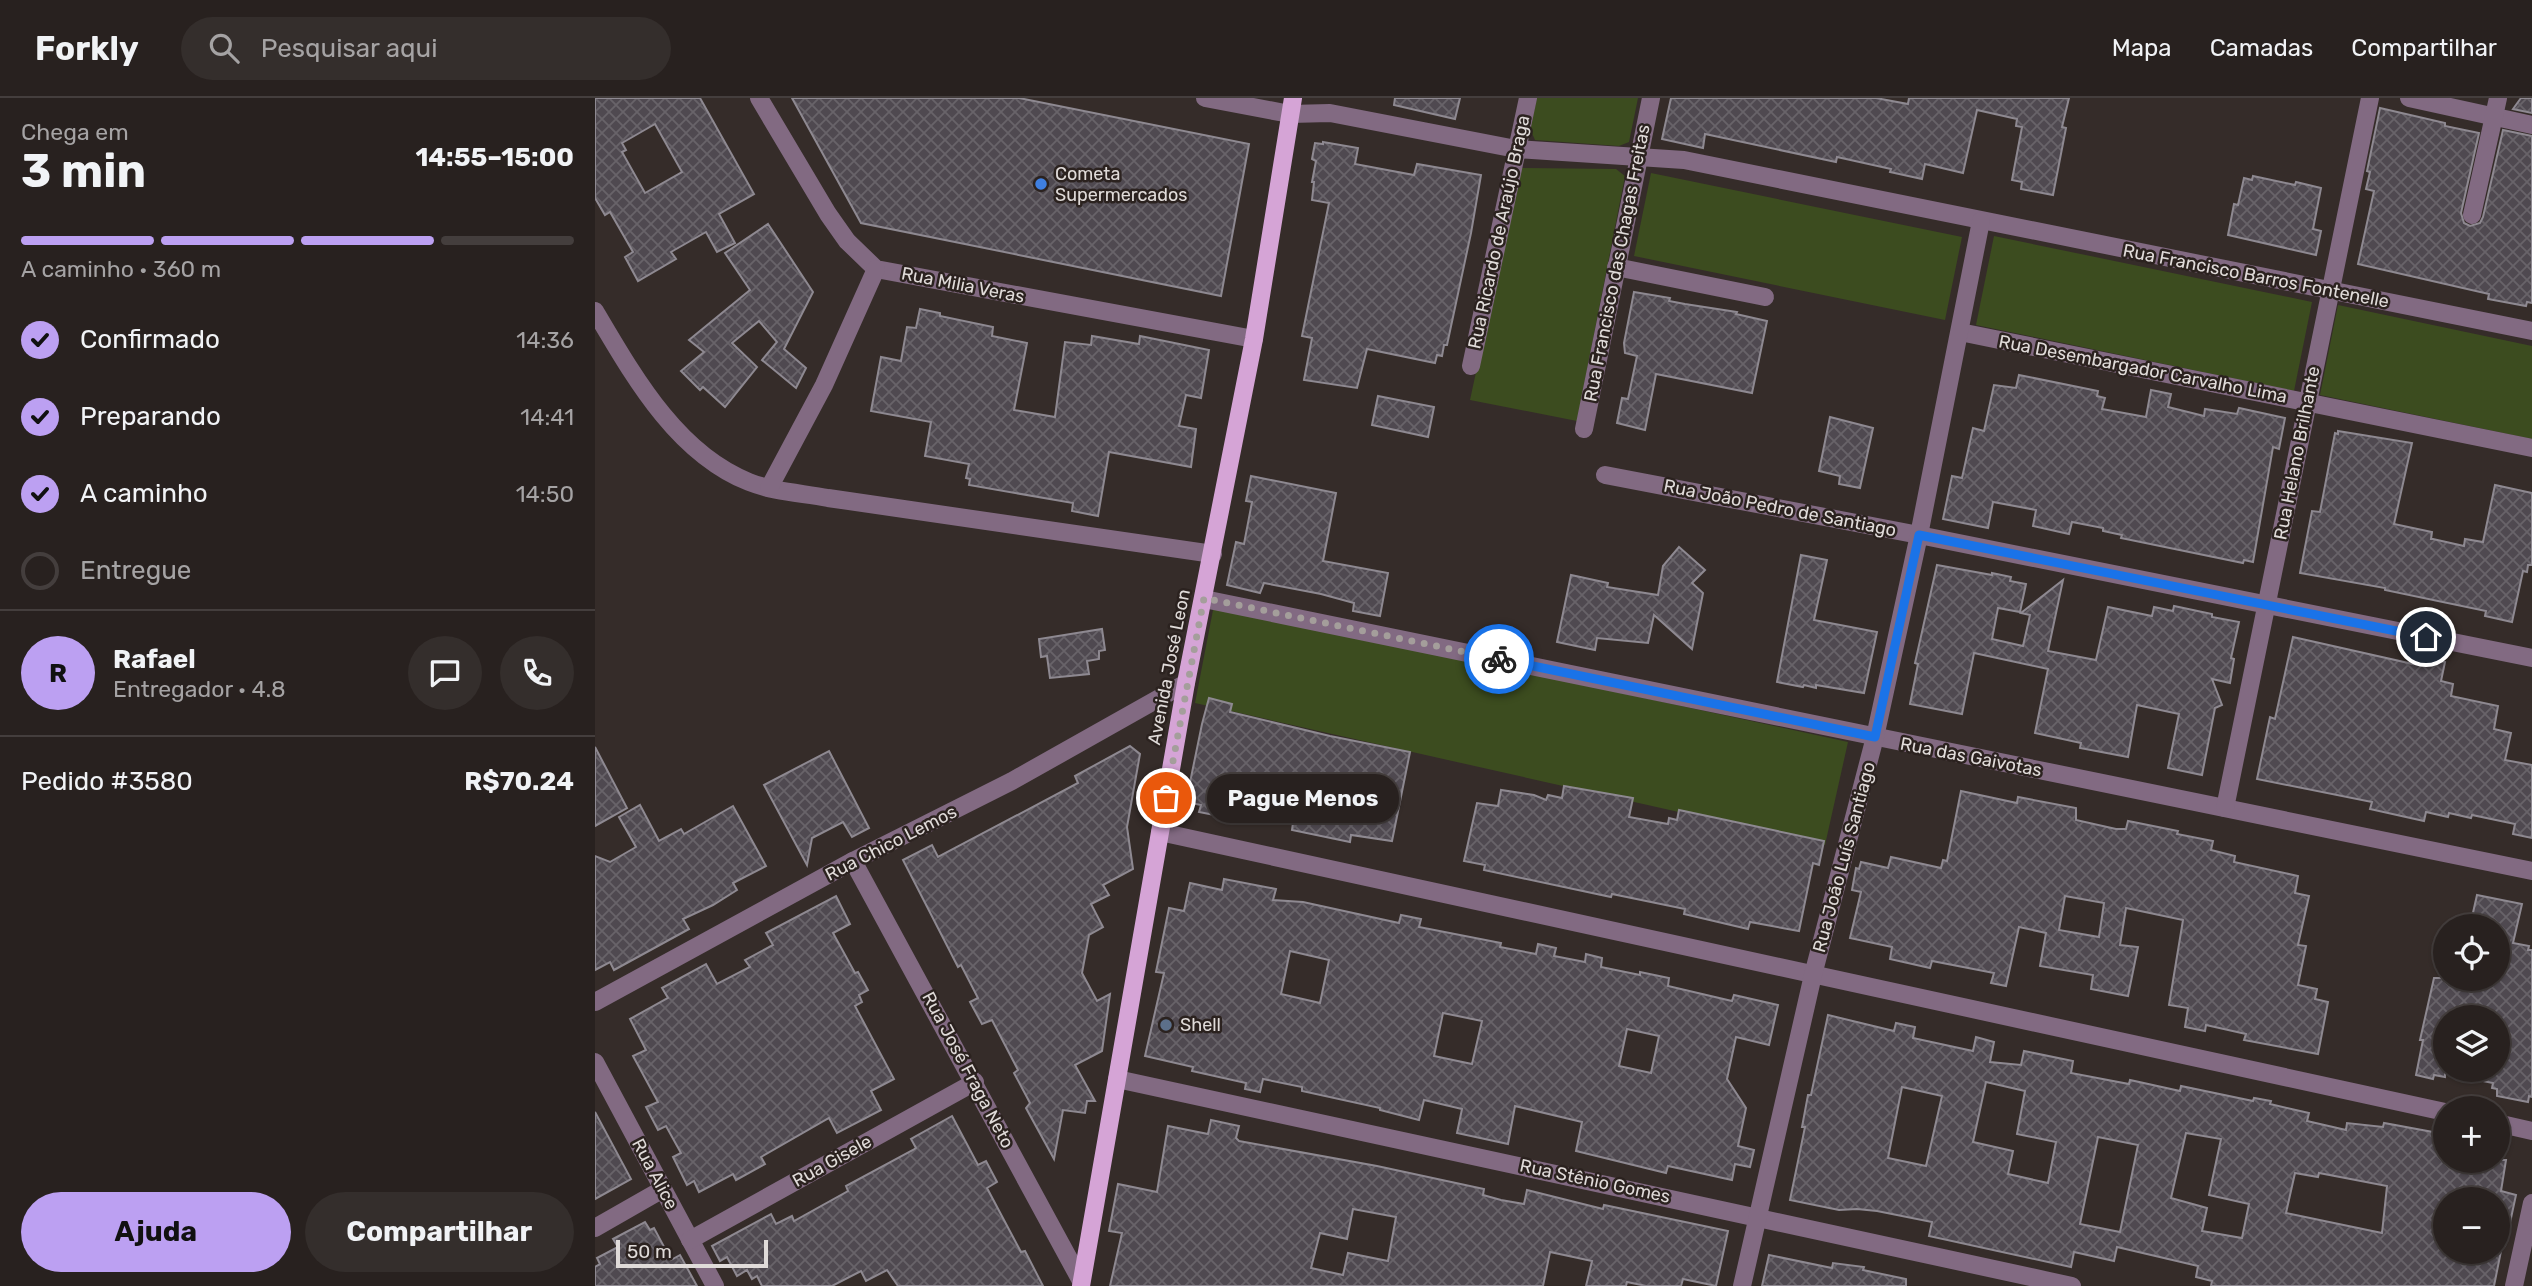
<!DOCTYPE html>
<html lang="pt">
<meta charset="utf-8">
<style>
body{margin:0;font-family:Rubik,sans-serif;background:#342e2c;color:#f1f3f6;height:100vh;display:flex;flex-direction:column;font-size:26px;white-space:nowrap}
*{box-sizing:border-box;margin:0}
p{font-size:23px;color:#a5a3a4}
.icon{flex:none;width:38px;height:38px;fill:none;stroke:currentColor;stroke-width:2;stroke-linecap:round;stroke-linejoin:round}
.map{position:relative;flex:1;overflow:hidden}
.panel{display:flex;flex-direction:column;background:#28211f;width:595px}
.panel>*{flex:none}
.tools{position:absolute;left:1838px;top:816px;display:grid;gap:14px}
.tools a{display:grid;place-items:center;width:77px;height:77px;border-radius:50%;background:#28211f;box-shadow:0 2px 5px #0004,0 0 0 2px #443e3d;font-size:35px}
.scale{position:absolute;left:21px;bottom:18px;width:152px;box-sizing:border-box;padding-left:7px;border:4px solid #e0dbd9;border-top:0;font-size:19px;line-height:24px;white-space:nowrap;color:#e0dbd9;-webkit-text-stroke:5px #2b221f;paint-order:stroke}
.pin{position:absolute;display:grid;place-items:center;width:60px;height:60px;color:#fff;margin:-30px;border:4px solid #fff;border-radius:50%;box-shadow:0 2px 7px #0007}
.courier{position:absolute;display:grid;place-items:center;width:70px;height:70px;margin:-35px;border:5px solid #1a73e8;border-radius:50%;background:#fff;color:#222;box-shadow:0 2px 9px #0007}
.bubble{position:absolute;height:49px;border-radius:24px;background:#28211f;box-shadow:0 2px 5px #0004,0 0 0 2px #443e3d;font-size:23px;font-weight:700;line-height:49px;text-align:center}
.head em{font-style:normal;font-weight:700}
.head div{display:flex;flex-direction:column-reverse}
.head{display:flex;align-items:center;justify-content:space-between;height:119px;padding:0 21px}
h1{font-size:46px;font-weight:700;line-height:52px}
.bar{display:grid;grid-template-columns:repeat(4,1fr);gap:10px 7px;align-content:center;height:84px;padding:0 21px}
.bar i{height:9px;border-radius:5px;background:#443e3d}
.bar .current{background:#bca0f2}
.bar p{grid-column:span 4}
.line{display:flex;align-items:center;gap:18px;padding:0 21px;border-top:2px solid #443e3d}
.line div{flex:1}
.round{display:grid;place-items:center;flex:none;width:74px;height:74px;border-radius:37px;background:#342e2c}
ol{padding:0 21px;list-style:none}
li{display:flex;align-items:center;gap:21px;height:77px}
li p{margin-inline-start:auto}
li .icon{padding:7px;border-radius:50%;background:#bca0f2;color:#111;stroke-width:4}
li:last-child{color:#a5a3a4}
li i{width:38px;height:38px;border:4px solid #443e3d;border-radius:50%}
.cta{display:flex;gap:14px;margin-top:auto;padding:14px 21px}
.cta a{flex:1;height:80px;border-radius:42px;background:#bca0f2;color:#111;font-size:28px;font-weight:700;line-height:80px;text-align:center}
.cta a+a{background:#342e2c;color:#f1f3f6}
header{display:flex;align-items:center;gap:42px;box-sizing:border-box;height:98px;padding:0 35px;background:#28211f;border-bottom:2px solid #443e3d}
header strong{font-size:33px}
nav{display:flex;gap:38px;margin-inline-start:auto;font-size:24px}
.search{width:490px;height:63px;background:#342e2c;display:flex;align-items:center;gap:18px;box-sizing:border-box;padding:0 24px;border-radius:38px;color:#a5a3a4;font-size:26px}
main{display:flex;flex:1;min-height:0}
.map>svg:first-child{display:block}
</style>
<header>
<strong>Forkly</strong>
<div class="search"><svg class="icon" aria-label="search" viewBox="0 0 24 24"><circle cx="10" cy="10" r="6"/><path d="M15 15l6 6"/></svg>Pesquisar aqui</div>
<nav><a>Mapa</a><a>Camadas</a><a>Compartilhar</a></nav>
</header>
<main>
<section class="panel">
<div class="head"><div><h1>3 min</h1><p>Chega em</p></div><em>14:55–15:00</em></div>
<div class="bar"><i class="current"></i><i class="current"></i><i class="current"></i><i></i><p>A caminho · 360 m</p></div>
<ol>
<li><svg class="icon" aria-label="check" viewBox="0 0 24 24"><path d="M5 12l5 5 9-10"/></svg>Confirmado<p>14:36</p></li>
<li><svg class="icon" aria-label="check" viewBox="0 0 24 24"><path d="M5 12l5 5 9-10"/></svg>Preparando<p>14:41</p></li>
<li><svg class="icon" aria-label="check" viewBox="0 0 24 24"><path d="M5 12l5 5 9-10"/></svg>A caminho<p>14:50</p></li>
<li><i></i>Entregue</li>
</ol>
<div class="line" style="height:126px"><b class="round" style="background:#bca0f2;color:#111">R</b><div><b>Rafael</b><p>Entregador · 4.8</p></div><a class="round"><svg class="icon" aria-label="chat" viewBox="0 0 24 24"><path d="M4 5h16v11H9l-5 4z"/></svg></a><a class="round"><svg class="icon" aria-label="phone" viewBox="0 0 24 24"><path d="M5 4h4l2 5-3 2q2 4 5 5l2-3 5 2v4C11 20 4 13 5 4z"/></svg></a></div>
<div class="line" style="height:91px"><div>Pedido #3580</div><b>R$70.24</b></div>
<div class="cta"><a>Ajuda</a><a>Compartilhar</a></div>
</section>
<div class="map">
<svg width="1937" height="1188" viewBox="0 0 1937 1188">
<defs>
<pattern id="building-cross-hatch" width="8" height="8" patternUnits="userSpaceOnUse" patternTransform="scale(1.75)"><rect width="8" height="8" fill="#4f4950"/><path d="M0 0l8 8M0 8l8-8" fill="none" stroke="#686369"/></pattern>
</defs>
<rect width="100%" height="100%" fill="#352c29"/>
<g fill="#3c4c1f">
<path d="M942 0H1043L1034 44 1024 48 940 42 935 31Z"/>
<path d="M925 70 1021 71 1030 78 982 323 875 302Z"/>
<path d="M1056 75 1367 139 1350 222 1039 158Z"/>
<path d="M1399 138 1717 204 1699 293 1381 227Z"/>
<path d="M1743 207 1937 248V341L1725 297Z"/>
<path d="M619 507 1253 644 1230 747 600 605Z"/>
</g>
<g fill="url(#building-cross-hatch)" stroke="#8e8991" stroke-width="2" fill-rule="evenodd">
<path d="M0 0H105L159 96 124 116 140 145 122 154 111 134 76 154 81 161 43 183 30 159 38 154 15 114 10 117 0 100ZM60 26 87 74 50 95 27 54 31 52 27 45Z"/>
<path d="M197 0H424L654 46 626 198 266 125Z"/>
<path d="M800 0H865L860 21 799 7Z"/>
<path d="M1076 0H1281L1313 6 1314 0H1474L1467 29 1471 30 1458 97 1426 91 1427 84 1417 82 1427 29 1421 28 1422 21 1382 12 1368 75 1330 66 1327 81 1295 74 1296 71 1242 59 1241 64 1110 36 1108 50 1067 41Z"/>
<path d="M1926 0H1937V15L1918 11Z"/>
<path d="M1785 10 1850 25V28L1884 35 1866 115 1869 125 1875 128 1885 125 1888 119 1908 32 1937 38V205L1932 204 1931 208 1893 201 1894 196 1763 166 1779 93 1771 91 1775 74 1772 73Z"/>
<path d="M728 44 763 50 760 66 819 77 822 66 886 77 876 135 852 247H849L847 258 842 257 840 265 772 251 762 290 709 282 717 240 707 238 734 105 717 102 719 84H717L721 63 717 61 720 45 728 46Z"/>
<path d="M1658 78 1700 87 1701 84 1726 90 1718 131 1726 133 1721 157 1633 137 1639 106 1643 107 1649 80 1657 82Z"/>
<path d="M173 126 218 194 189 251 211 270 201 290 167 262 182 244 164 223 137 245 162 269 130 309 108 289 105 292 86 273 109 254 94 242 155 192 130 155Z"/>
<path d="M1039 194 1075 200 1074 203 1090 206 1142 214 1141 216 1172 223 1157 295 1061 276 1050 332 1022 325 1027 300 1033 301 1042 258 1030 255 1029 245Z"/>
<path d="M325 211 345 215V218L398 229 397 238 432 245 419 312 460 319 470 244 496 247 497 238 544 246 545 238 614 252 606 300 591 297 584 328 601 331 596 369 514 354 503 418 477 413 478 405 374 387 375 381 371 380 374 366 330 358 336 324 276 313 286 259 306 263 312 229 321 230Z"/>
<path d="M1424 277 1503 293 1502 298 1510 300 1507 311 1551 319 1556 292 1576 296 1573 309 1609 318 1610 311 1642 316 1644 310 1690 320 1684 351 1678 349 1658 464 1649 462 1648 465 1526 440 1527 437 1508 433V430L1477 424 1474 436 1438 428 1441 412 1398 404 1393 430 1348 421 1357 378 1367 380 1378 330 1389 333 1399 287 1421 290Z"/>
<path d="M783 298 839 309 833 339 777 327Z"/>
<path d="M1235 319 1278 330 1265 390 1244 386 1245 378 1224 373Z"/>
<path d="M1743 333 1817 345 1799 426 1837 434 1836 441H1838L1869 448 1870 441 1888 444 1900 387 1937 395V467H1933L1932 474 1928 473 1917 524 1890 518 1891 513 1790 492V490L1705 475 1717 413 1725 414 1740 335 1743 336Z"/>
<path d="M656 378 741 395 728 463 793 475 785 518 758 513 759 505 726 496 669 485 665 495 632 487 641 444 649 446 657 404 651 403Z"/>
<path d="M1084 449 1110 472 1097 485 1108 495 1097 551 1059 517 1053 545 1002 540 1000 552 962 544 976 477 1013 485 1012 489 1063 497 1068 468Z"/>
<path d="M1206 457 1232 462 1219 522 1282 534 1269 595 1221 587V590L1209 587 1208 589 1182 584Z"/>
<path d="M1342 467 1397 477V475L1416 479 1415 483 1431 486 1425 514 1403 510 1397 541 1428 548 1435 517 1426 515 1468 482 1453 553 1501 562 1513 509 1557 518 1559 509 1578 513 1579 508 1617 516V519L1644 524 1636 560 1639 561 1635 585 1617 581 1627 607 1620 610 1607 677 1573 670 1584 616 1542 607 1533 659 1485 650 1486 645 1440 635 1453 571 1379 555 1367 616 1315 606 1323 566 1320 565Z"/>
<path d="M507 531 510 552 504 553V561L492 563 494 576 455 580 452 558 446 559 444 541Z"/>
<path d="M1698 539 1818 566 1820 558 1850 564 1846 583 1858 586 1856 598 1903 608 1899 631 1916 635 1910 662 1937 667V740L1918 736 1920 726 1877 717 1876 720 1854 715 1853 719 1831 714 1829 723 1775 711 1777 704 1662 681 1675 619 1680 621Z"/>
<path d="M614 600 637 606 635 614 735 638 815 654 797 743 756 737 755 744 697 732 698 725 651 715 650 723 604 714 606 707 591 704 607 626Z"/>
<path d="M535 648 545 656 532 729 538 771 508 787 514 797 496 806 508 829 494 837 487 875 502 903 515 896 507 953 480 967 500 1003H492L490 1015 468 1012 459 1061 431 1010 435 1005 419 975 423 972 397 922 387 926 375 904 383 900 366 867 363 869 308 762 337 747 343 759 483 685 480 678Z"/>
<path d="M0 649 32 710 0 728Z"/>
<path d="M234 653 274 730 257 739 248 724 217 740 212 767 169 687Z"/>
<path d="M969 688 1038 700 1034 719 1073 726 1074 720 1082 722 1084 712 1229 743 1224 767 1218 765 1204 833 1155 824 1153 831 1089 816 1090 811 1017 796 1016 799 889 772 890 767 869 763 882 705 903 708 906 692 939 697 951 702 953 697 967 700Z"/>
<path d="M1366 693 1422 705 1423 699 1481 710V722L1521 731H1531L1533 723 1583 733 1582 736 1618 743 1616 752 1640 758 1639 764 1703 778 1700 795 1714 798 1703 847 1711 848 1703 887 1722 891 1720 901 1733 904 1723 956 1649 942 1651 936 1611 927 1610 933 1590 929 1593 910 1574 907 1588 822 1531 810 1525 847 1543 849 1533 898 1496 891 1498 877 1445 868 1451 835 1424 829 1411 888 1396 885 1399 875 1337 863 1335 870 1295 861 1297 849 1255 840 1266 794 1257 792 1261 770 1264 771 1266 764 1293 770 1296 759 1346 770 1348 762 1352 763ZM1470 798 1509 805 1504 839 1464 832Z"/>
<path d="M45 707 64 743 86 731 89 736 138 708 171 768 138 785 142 792 118 807 88 821 94 831 19 872 15 864 0 872V758L15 764 41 749 24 719Z"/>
<path d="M629 781 681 791 678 802 708 804 804 825 806 817 826 821 824 829 906 845 905 849 941 856 943 846 961 850 959 858 990 864 991 856 1007 860 1006 869 1045 877V874L1074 880 1073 888 1137 903 1139 897 1183 907 1174 947 1141 939 1132 981 1151 1010 1143 1048 1159 1052 1155 1069 1140 1066 1137 1082 1073 1068 1071 1075 981 1053 987 1024 920 1008 913 1046 862 1035 867 1011 829 1002 824 1022 785 1012V1010L707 993V989L668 981 665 994 650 991 651 985 597 973 598 969 550 958 569 875 561 874 574 810 589 813 595 785 627 792ZM695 853 734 862 725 905 686 896ZM848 915 887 923 877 966 839 958ZM1032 931 1064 938 1056 975 1024 968Z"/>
<path d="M1882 797 1927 806 1918 845 1934 848 1933 852H1937V999L1934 998 1933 1004 1902 998V991L1897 990 1898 985 1867 979V971H1902V919H1850V979L1839 977 1838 981 1821 977 1828 942H1825L1839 880H1902V828H1875Z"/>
<path d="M241 798 255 826 238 835 260 875 263 874 273 892 264 897 267 904 260 908 299 981 276 993 286 1012 242 1035 234 1020 166 1059 170 1066 141 1082 138 1076 104 1094 99 1083 92 1087 78 1059 86 1055 71 1028 63 1032 51 1009 63 1004 38 958 51 952 35 921 73 900 67 890 111 866 122 886 155 869 150 862 178 847 171 835Z"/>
<path d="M1233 917 1299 933 1301 925 1320 929 1318 940 1378 953 1381 939 1399 944 1395 964 1426 967 1429 953 1478 963 1476 975 1534 986 1535 982 1585 993 1586 988 1658 1003 1659 1000 1676 1003 1675 1006 1714 1015 1712 1023 1751 1032 1752 1025 1788 1029 1789 1025 1849 1036 1846 1048 1850 1049V1062H1911L1906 1093 1921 1097 1910 1148 1902 1147V1101H1850V1153H1906L1899 1188H1616L1617 1183 1601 1179 1603 1168 1522 1149 1519 1163 1479 1154 1476 1169 1334 1138 1337 1124 1282 1113 1262 1111 1244 1112 1195 1102 1210 1029H1207L1213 997H1216ZM1391 984 1430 993 1422 1036 1461 1044 1453 1085 1413 1076 1418 1053 1378 1044ZM1307 989 1347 998 1331 1068 1293 1060ZM1591 1035 1626 1041 1614 1097 1654 1106 1647 1140 1607 1133 1612 1110 1576 1100ZM1503 1039 1543 1047 1525 1134 1485 1126ZM1700 1075 1723 1079 1724 1075 1792 1088 1787 1135 1691 1115Z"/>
<path d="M0 1014 36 1081 0 1101Z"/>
<path d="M357 1018 383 1067 391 1063 402 1084 392 1090 426 1154 430 1153 448 1188H303L292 1172 271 1183 266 1173 237 1188H167L162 1178 157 1181 152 1172 142 1178 132 1159 125 1163 117 1148 176 1116 181 1126 197 1118 199 1123 253 1093 251 1088 318 1052 321 1050 316 1041Z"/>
<path d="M616 1022 644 1028 641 1040 644 1043 782 1068 889 1091 888 1097 906 1102 929 1106 932 1092 1008 1111 1009 1107 1133 1133 1121 1188 1088 1181 1086 1188H1051L1032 1184 1031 1188H991L997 1163 955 1154 948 1188H515L527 1135 514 1133 523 1086 562 1094 573 1028 613 1036ZM758 1111 801 1119 793 1163 753 1155 748 1177 716 1170 725 1135 752 1141Z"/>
<path d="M50 1124 55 1132 59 1130 76 1162 85 1157 102 1188H0V1169L5 1166 2 1160 23 1149 18 1141Z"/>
<path d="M1174 1157 1237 1170 1238 1165 1269 1169 1268 1172 1311 1181V1188H1167Z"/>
</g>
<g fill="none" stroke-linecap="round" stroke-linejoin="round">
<g stroke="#826a82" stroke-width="18">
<path d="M164 0 233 116 252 143 281 171 659 241"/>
<path d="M610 0 695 16 735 15 921 51 1089 62 1937 233"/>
<path d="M1814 0 1937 27"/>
<path d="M1877 117 1903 0"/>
<path d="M1021 169 1170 199"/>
<path d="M0 213C38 277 81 355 154 384 179 394 207 395 233 400L618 456"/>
<path d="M1365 234 1937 350"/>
<path d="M876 268 933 0"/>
<path d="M989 331 1056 0"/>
<path d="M1010 377 1324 437 1937 560"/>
<path d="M174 390 229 287 281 171"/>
<path d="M609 501 1937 773"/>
<path d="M1630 710 1775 0"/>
<path d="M565 734 1850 1014"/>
<path d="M258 763 486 1183"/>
<path d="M0 904 258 763 417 683 591 585"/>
<path d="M0 964 120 1188"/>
<path d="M522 981 1477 1188"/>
<path d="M1902 1025 1937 1033"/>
<path d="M0 1130 68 1091"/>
<path d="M95 1142 380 984"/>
<path d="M1147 1188 1218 877 1280 639 1324 437 1386 123"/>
<path d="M1919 1188 1937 1105"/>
</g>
<path stroke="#d5a4d6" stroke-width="18" d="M486 1188 591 585 659 241 698 0"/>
</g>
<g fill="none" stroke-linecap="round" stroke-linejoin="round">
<path stroke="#a49e9b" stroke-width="7" stroke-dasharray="0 12.6" d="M571 700 609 500 904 561"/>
<path stroke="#1a73e8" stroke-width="9" d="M904 561 1280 639 1324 437 1831 539"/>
</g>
<circle fill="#3f7fe0" stroke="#2b221f" stroke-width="2.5" cx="446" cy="86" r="7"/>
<circle fill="#5c6f8a" stroke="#2b221f" stroke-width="2.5" cx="571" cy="927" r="7"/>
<g text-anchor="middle" stroke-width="5" stroke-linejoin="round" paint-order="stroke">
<g font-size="18" fill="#e0dbd9" stroke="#2b221f" text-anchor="start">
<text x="460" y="82">Cometa<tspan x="460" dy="21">Supermercados</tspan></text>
<text x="585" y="933">Shell</text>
</g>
<g font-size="18" fill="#e0dbd9" stroke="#2b221f">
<text transform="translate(904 134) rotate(-78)" y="6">Rua Ricardo de Araújo Braga</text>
<text transform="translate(1022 165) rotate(-79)" y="6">Rua Francisco das Chagas Freitas</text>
<text transform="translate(1661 178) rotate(11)" y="6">Rua Francisco Barros Fontenelle</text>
<text transform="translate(368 187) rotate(11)" y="6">Rua Milia Veras</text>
<text transform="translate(1548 271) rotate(11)" y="6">Rua Desembargador Carvalho Lima</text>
<text transform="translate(1702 355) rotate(-79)" y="6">Rua Helano Brilhante</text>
<text transform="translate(1185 410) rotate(11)" y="6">Rua João Pedro de Santiago</text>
<text transform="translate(574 569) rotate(-79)" y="6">Avenida José Leon</text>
<text transform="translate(1376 659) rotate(11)" y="6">Rua das Gaivotas</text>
<text transform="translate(296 745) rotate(-27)" y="6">Rua Chico Lemos</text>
<text transform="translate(1249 759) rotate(-75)" y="6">Rua João Luís Santiago</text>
<text transform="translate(373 972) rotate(62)" y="6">Rua José Fraga Neto</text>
<text transform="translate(237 1063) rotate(-29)" y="6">Rua Gisele</text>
<text transform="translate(60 1076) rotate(62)" y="6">Rua Alice</text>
<text transform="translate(1000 1083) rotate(12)" y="6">Rua Stênio Gomes</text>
</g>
</g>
</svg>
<div class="tools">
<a><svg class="icon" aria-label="locate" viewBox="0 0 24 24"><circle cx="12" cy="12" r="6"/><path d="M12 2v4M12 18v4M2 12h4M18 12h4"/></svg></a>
<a><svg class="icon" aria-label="layers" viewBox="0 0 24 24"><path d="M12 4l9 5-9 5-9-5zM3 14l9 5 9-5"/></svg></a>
<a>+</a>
<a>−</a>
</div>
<div class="scale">50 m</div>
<div class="pin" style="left:571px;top:700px;background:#ea580c"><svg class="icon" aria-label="bag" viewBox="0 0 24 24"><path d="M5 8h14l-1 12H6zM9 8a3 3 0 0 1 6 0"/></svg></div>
<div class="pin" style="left:1831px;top:539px;background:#1f2937"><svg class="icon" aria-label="home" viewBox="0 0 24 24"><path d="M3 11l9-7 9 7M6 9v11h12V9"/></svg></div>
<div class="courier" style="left:904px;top:561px"><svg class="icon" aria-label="bike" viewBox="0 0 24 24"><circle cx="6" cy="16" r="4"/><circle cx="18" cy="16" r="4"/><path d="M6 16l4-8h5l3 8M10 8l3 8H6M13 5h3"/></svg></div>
<div class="bubble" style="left:612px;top:676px;width:192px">Pague Menos</div>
</div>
</main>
